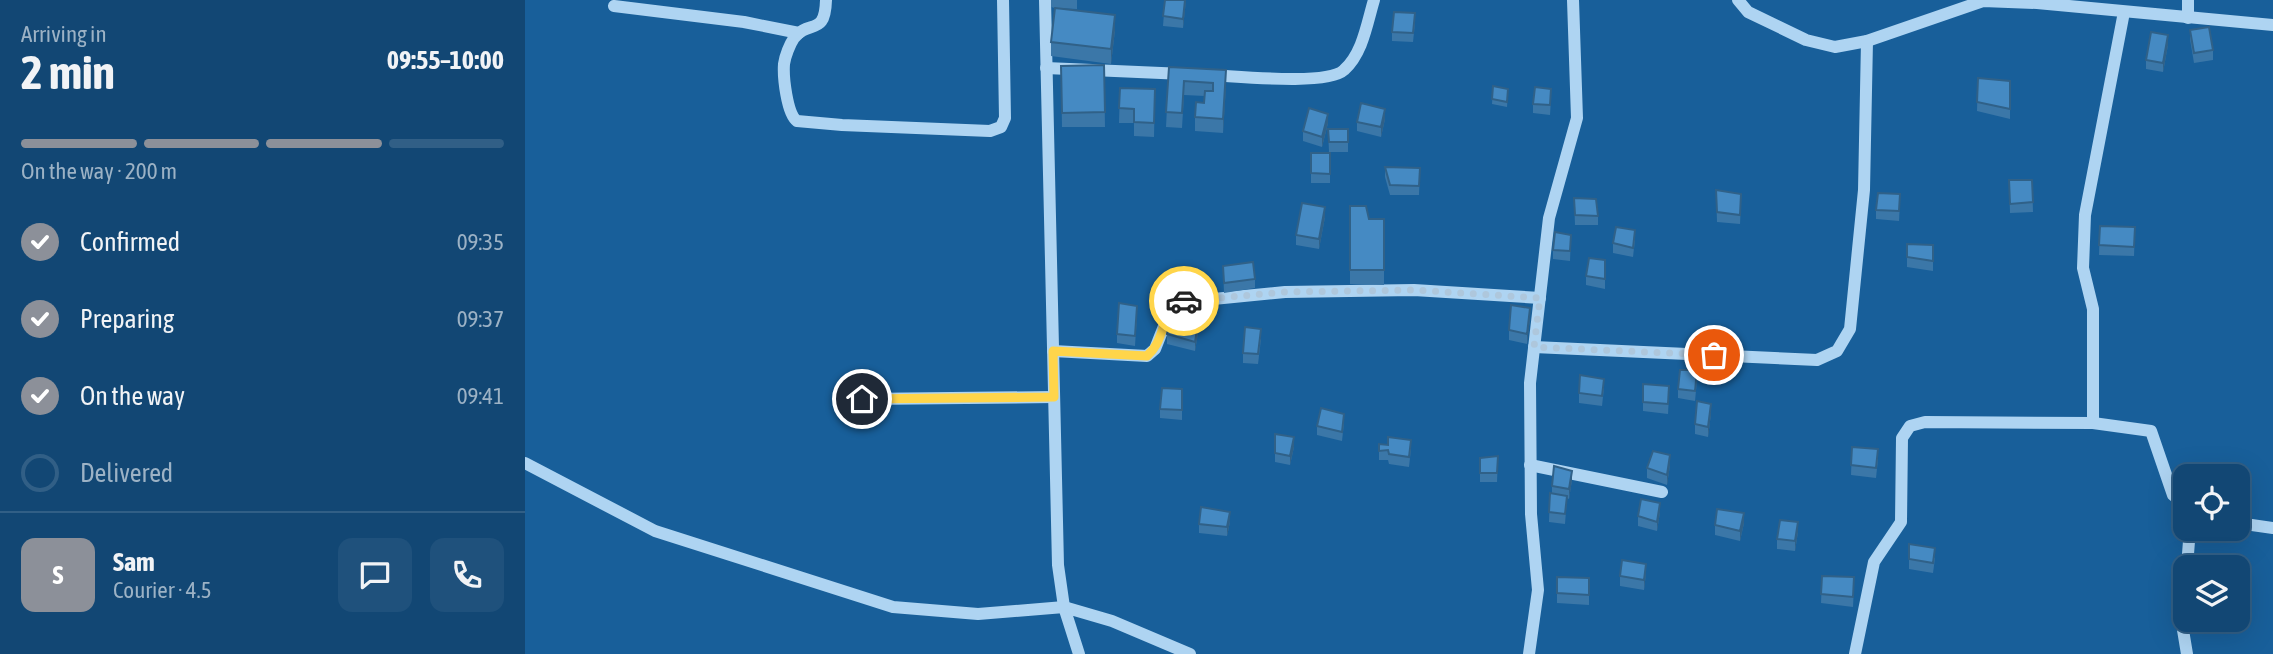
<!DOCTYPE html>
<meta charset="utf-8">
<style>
body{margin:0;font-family:"Asap Condensed",sans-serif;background:#1f517c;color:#f1f3f6;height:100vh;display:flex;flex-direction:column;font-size:26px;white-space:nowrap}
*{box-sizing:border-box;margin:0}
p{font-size:23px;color:#9cb2c5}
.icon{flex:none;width:38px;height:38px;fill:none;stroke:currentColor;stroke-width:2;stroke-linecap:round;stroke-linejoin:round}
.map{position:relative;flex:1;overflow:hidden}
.sheet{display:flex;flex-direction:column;background:#124774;width:525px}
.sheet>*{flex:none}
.controls{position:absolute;left:1648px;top:464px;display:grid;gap:14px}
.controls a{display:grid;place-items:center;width:77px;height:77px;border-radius:14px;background:#124774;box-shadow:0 7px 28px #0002,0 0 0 2px #315f86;font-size:35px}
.pin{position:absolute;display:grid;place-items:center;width:60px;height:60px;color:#fff;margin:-30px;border:4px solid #fff;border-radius:50%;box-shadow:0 2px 7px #0007}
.courier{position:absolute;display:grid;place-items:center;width:70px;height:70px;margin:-35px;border:5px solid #ffd54a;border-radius:50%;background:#fff;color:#222;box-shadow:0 2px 9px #0007}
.headline em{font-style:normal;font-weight:700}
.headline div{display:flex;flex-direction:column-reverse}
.headline{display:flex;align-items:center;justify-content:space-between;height:119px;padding:0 21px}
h1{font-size:46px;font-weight:700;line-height:52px}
.bar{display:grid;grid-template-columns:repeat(4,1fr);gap:10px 7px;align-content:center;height:84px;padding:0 21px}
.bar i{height:9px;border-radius:5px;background:#315f86}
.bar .current{background:#8c9099}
.bar p{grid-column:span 4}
.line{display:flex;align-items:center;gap:18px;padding:0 21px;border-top:2px solid #315f86}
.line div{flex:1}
.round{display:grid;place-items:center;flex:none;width:74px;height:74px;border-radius:14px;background:#1f517c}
ol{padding:0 21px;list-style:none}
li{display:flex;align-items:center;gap:21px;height:77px}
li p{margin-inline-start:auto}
li .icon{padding:7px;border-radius:50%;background:#8c9099;color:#fff;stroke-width:4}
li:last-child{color:#9cb2c5}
li i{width:38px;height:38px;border:4px solid #315f86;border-radius:50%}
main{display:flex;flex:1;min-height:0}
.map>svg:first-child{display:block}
</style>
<main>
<section class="sheet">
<div class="headline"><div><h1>2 min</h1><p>Arriving in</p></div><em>09:55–10:00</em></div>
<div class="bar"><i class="current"></i><i class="current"></i><i class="current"></i><i></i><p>On the way · 200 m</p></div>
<ol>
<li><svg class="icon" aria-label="check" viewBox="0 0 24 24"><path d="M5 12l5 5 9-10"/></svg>Confirmed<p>09:35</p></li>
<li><svg class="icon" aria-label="check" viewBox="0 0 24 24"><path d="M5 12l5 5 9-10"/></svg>Preparing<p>09:37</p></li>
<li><svg class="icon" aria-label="check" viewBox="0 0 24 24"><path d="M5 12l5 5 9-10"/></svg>On the way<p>09:41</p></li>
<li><i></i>Delivered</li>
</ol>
<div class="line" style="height:126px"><b class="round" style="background:#8c9099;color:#fff">S</b><div><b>Sam</b><p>Courier · 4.5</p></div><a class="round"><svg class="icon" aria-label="chat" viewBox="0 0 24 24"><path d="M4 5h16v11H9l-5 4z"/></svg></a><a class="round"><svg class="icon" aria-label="phone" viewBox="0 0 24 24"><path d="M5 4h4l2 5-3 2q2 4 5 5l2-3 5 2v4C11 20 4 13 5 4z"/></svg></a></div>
</section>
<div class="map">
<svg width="1748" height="654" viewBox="0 0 1748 654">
<rect width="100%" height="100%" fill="#185f9a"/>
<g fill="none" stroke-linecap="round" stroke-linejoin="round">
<g stroke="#aed4f2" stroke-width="12">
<path d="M301 0C300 37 284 19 269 38 265 44 260 56 259 64 258 77 262 114 272 121L317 125 465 131 476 127 480 118 478 0"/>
<path d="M520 0 533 565 539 607 554 654"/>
<path d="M1213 0 1223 12 1281 40 1310 47 1342 41 1458 1 1512 3 1748 25"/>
<path d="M89 6 219 22 274 33"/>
<path d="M1663 18V0"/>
<path d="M521 68 659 74"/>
<path d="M685 75C711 76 802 86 819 70 838 53 842 23 849 0"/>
<path d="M1009 347 1292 360 1312 351 1325 329 1339 190 1342 41"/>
<path d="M528 351 622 356 630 349 645 311 658 302 760 292 889 290 1015 298"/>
<path d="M337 399 529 397"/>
<path d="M1568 423V309L1558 268 1560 215 1599 12"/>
<path d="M0 463 130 531 368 607 453 614 539 607 587 621 665 654"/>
<path d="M1005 465 1137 492"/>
<path d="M1713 523 1748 528"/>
<path d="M1662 567 1665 528"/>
<path d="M1661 579 1657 624 1662 654"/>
<path d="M1004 654 1013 590 1006 514 1005 383 1024 218 1052 118 1048 0"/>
<path d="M1330 654 1349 562 1376 522 1377 438 1385 426 1400 422 1568 423 1626 431 1648 495 1661 506"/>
</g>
</g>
<g fill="#3b77a8">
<path d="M526 0H552V9L531 8 590 30 586 64 526 56V42L530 8 526 7Z"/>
<path d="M640 0H661L658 28 638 26Z"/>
<path d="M890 23 888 42 867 41V32Z"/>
<path d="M1665 30 1688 50V60L1669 63 1665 39Z"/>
<path d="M1643 45 1638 72 1621 69V60Z"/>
<path d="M579 65 580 127H537L536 66Z"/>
<path d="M644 67 701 85 698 133 670 131V117L679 103 680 96 659 95 657 128 641 127Z"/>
<path d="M1453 78 1485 81V119L1452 111Z"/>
<path d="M968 86 983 89 982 107 967 104Z"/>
<path d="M595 88 630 89 629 137 609 136V123H594Z"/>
<path d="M1026 98 1025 115 1008 113V104Z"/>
<path d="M860 119 856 137 832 131V122Z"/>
<path d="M803 123 797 147 778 141V131Z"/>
<path d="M803 129H823V152H804Z"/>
<rect x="786" y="153" width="19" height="30"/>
<path d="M860 167 895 168 894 195H865L860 177Z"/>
<path d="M1484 180H1507L1508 212 1485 213Z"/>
<path d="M1191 190 1216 203 1215 224 1192 222Z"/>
<path d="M1049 198 1073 216V225H1050Z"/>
<path d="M1375 203 1374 221 1351 219V210Z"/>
<path d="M825 206 844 219H859V285L825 284Z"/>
<path d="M800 217 794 249 771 245V235Z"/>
<path d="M1575 226 1610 227 1609 256 1574 255Z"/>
<path d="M1046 235 1045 261 1028 259V250Z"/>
<path d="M1110 240 1108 257 1088 253V243Z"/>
<path d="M1382 244 1408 245V271L1382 267Z"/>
<path d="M1080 260V289L1061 285V276Z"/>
<path d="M698 266 730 279V288L699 293Z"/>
<path d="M612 315 610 346 592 343V334Z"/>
<path d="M1005 318 1002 344 984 340V330Z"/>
<path d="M674 327 670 351 642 344V334Z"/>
<path d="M736 339 733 364 718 363V353Z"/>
<path d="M1172 380 1170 401 1153 398V389Z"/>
<path d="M1118 384 1144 395 1143 414 1118 411Z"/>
<path d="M1079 388 1077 406 1054 403V393Z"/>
<path d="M657 389V420L635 418V409Z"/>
<path d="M1186 414 1183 437 1170 434V424Z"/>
<path d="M819 423 817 441 792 435V426Z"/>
<path d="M750 434 769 447 765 465 750 462Z"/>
<path d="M854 444 886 449 884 467 864 464 863 460H854Z"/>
<path d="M1327 447 1353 459 1351 478 1326 475Z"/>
<path d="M973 456 972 482H955V458Z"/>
<path d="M1145 465 1142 485 1122 478V468Z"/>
<path d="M1047 480 1044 499 1042 498 1040 524 1024 522 1025 493H1027V486Z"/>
<path d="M1135 512 1132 531 1113 526V516Z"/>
<path d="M705 522 702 536 674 533V524Z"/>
<path d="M1219 523 1215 541 1190 535V525Z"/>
<path d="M1273 532 1270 551 1252 549V539Z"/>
<path d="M1384 544 1410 558 1408 573 1384 569Z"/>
<path d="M1121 573 1119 590 1095 586V576Z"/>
<path d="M1297 576 1329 586 1328 607 1296 603Z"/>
<path d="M1032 577 1064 595V605L1032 603Z"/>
</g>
<g fill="#306188">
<path d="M660 0H661L658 28V19Z"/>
<path d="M590 15V30L586 64V49Z"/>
<path d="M1643 35V45L1638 72V63Z"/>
<path d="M701 70V85L698 133V119Z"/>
<path d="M860 109V119L856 137V127Z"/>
<path d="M803 114V123L797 147V137Z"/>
<path d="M800 207V217L794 249V239Z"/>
<path d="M1005 308V318L1002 344V334Z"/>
<path d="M674 318V327L670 351V342Z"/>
<path d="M1186 404V414L1183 437V427Z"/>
<path d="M769 437V447L765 465V456Z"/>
<path d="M1145 455V465L1142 485V475Z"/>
<path d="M1047 471V480L1044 499V489Z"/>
<path d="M1135 503V512L1132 531V522Z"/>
<path d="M705 512V522L702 536V527Z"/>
<path d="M1219 513V523L1215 541V531Z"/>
<path d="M1273 522V532L1270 551V541Z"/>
<path d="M1121 564V573L1119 590V580Z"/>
</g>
<g fill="#458ac3" stroke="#306188" stroke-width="2">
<path d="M640 0H660L658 19 638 16Z"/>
<path d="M530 8 590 15 586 49 526 42Z"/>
<path d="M869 12 890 13 888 33 867 32Z"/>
<path d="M1684 27 1688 50 1669 53 1665 30Z"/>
<path d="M1626 32 1643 35 1638 63 1621 60Z"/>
<path d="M579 65 580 112 537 113 536 66Z"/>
<path d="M644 67 701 70 698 119 670 117 671 102 679 103 680 91H688V83L659 81 657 113 641 112Z"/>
<path d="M1453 78 1485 81V109L1452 102Z"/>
<path d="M968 86 983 89 982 102 967 99Z"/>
<path d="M1010 87 1026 89 1025 105 1008 104Z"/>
<path d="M595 88 630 89 629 123 609 122V109L594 108Z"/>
<path d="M836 103 860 109 856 127 832 122Z"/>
<path d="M784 108 803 114 797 137 778 131Z"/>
<path d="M803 129H823V142H804Z"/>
<path d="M786 153H805V174L786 173Z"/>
<path d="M860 167 895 168 894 186 865 185Z"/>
<path d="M1484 180H1507L1508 202 1485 204Z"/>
<path d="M1191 190 1216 194 1215 215 1192 212Z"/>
<path d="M1353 193 1375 194 1374 211 1351 210Z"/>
<path d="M1049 198 1071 199 1073 216 1050 215Z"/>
<path d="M777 203 800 207 794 239 771 235Z"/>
<path d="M825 206H841L844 219H859V270H825Z"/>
<path d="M1575 226 1610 227 1609 247 1574 245Z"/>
<path d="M1091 227 1110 230 1108 248 1088 243Z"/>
<path d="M1030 232 1046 235 1045 251 1028 250Z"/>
<path d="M1382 244 1408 245V261L1382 257Z"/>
<path d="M1064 258 1080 260V279L1061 276Z"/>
<path d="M728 262 730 279 699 283 698 266Z"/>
<path d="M594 303 612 306 610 336 592 334Z"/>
<path d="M986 305 1005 308 1002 334 984 330Z"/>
<path d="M644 316 674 318 670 342 642 334Z"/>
<path d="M720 327 736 329 733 354 718 353Z"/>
<path d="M1155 370H1172L1170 391 1153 389Z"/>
<path d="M1055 375 1079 379 1077 396 1054 393Z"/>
<path d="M1118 384 1144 386 1143 404 1118 402Z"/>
<path d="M637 388 657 389V410L635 409Z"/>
<path d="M1172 401 1186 404 1183 427 1170 424Z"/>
<path d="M796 408 819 414 817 432 792 426Z"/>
<path d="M750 434 769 437 765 456 750 453Z"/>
<path d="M863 437 886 440 884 457 864 454 863 450 854 451V444L863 445Z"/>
<path d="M1327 447 1353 449 1351 468 1326 465Z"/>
<path d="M1128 451 1145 455 1142 475 1122 468Z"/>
<path d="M973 456 972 473H955V458Z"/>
<path d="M1029 466 1047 471 1044 489 1027 486Z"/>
<path d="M1025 493 1042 496 1040 514 1024 512Z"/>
<path d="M1116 499 1135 503 1132 522 1113 516Z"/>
<path d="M676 507 705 512 702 527 674 524Z"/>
<path d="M1192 509 1219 513 1215 531 1190 525Z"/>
<path d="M1255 520 1273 522 1270 541 1252 539Z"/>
<path d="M1384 544 1410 548 1408 563 1384 559Z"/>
<path d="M1097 560 1121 564 1119 580 1095 576Z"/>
<path d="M1297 576 1329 577 1328 597 1296 594Z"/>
<path d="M1032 577 1064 578V595L1032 593Z"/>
</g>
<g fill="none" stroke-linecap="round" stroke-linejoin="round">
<path stroke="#aec7dc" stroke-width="7" stroke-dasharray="0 12.6" d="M659 301 760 292 889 290 1015 298 1009 347 1189 355"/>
<path stroke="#ffd54a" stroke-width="9" d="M337 399 529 397 528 351 622 356C642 339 633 315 659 301"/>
</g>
</svg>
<div class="controls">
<a><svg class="icon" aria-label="locate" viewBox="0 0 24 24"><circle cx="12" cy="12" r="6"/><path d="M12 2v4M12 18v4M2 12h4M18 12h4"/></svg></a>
<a><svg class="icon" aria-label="layers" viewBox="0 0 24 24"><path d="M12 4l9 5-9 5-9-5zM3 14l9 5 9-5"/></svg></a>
</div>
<div class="pin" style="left:1189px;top:355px;background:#ea580c"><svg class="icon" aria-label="bag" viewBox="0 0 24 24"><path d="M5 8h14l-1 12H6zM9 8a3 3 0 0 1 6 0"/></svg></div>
<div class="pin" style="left:337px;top:399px;background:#1f2937"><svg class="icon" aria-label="home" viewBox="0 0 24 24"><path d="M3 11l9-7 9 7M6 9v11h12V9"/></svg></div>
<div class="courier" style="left:659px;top:301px"><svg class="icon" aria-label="car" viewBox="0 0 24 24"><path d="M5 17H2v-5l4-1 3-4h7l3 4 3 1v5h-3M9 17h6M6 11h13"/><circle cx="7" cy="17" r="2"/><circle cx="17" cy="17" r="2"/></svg></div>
</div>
</main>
